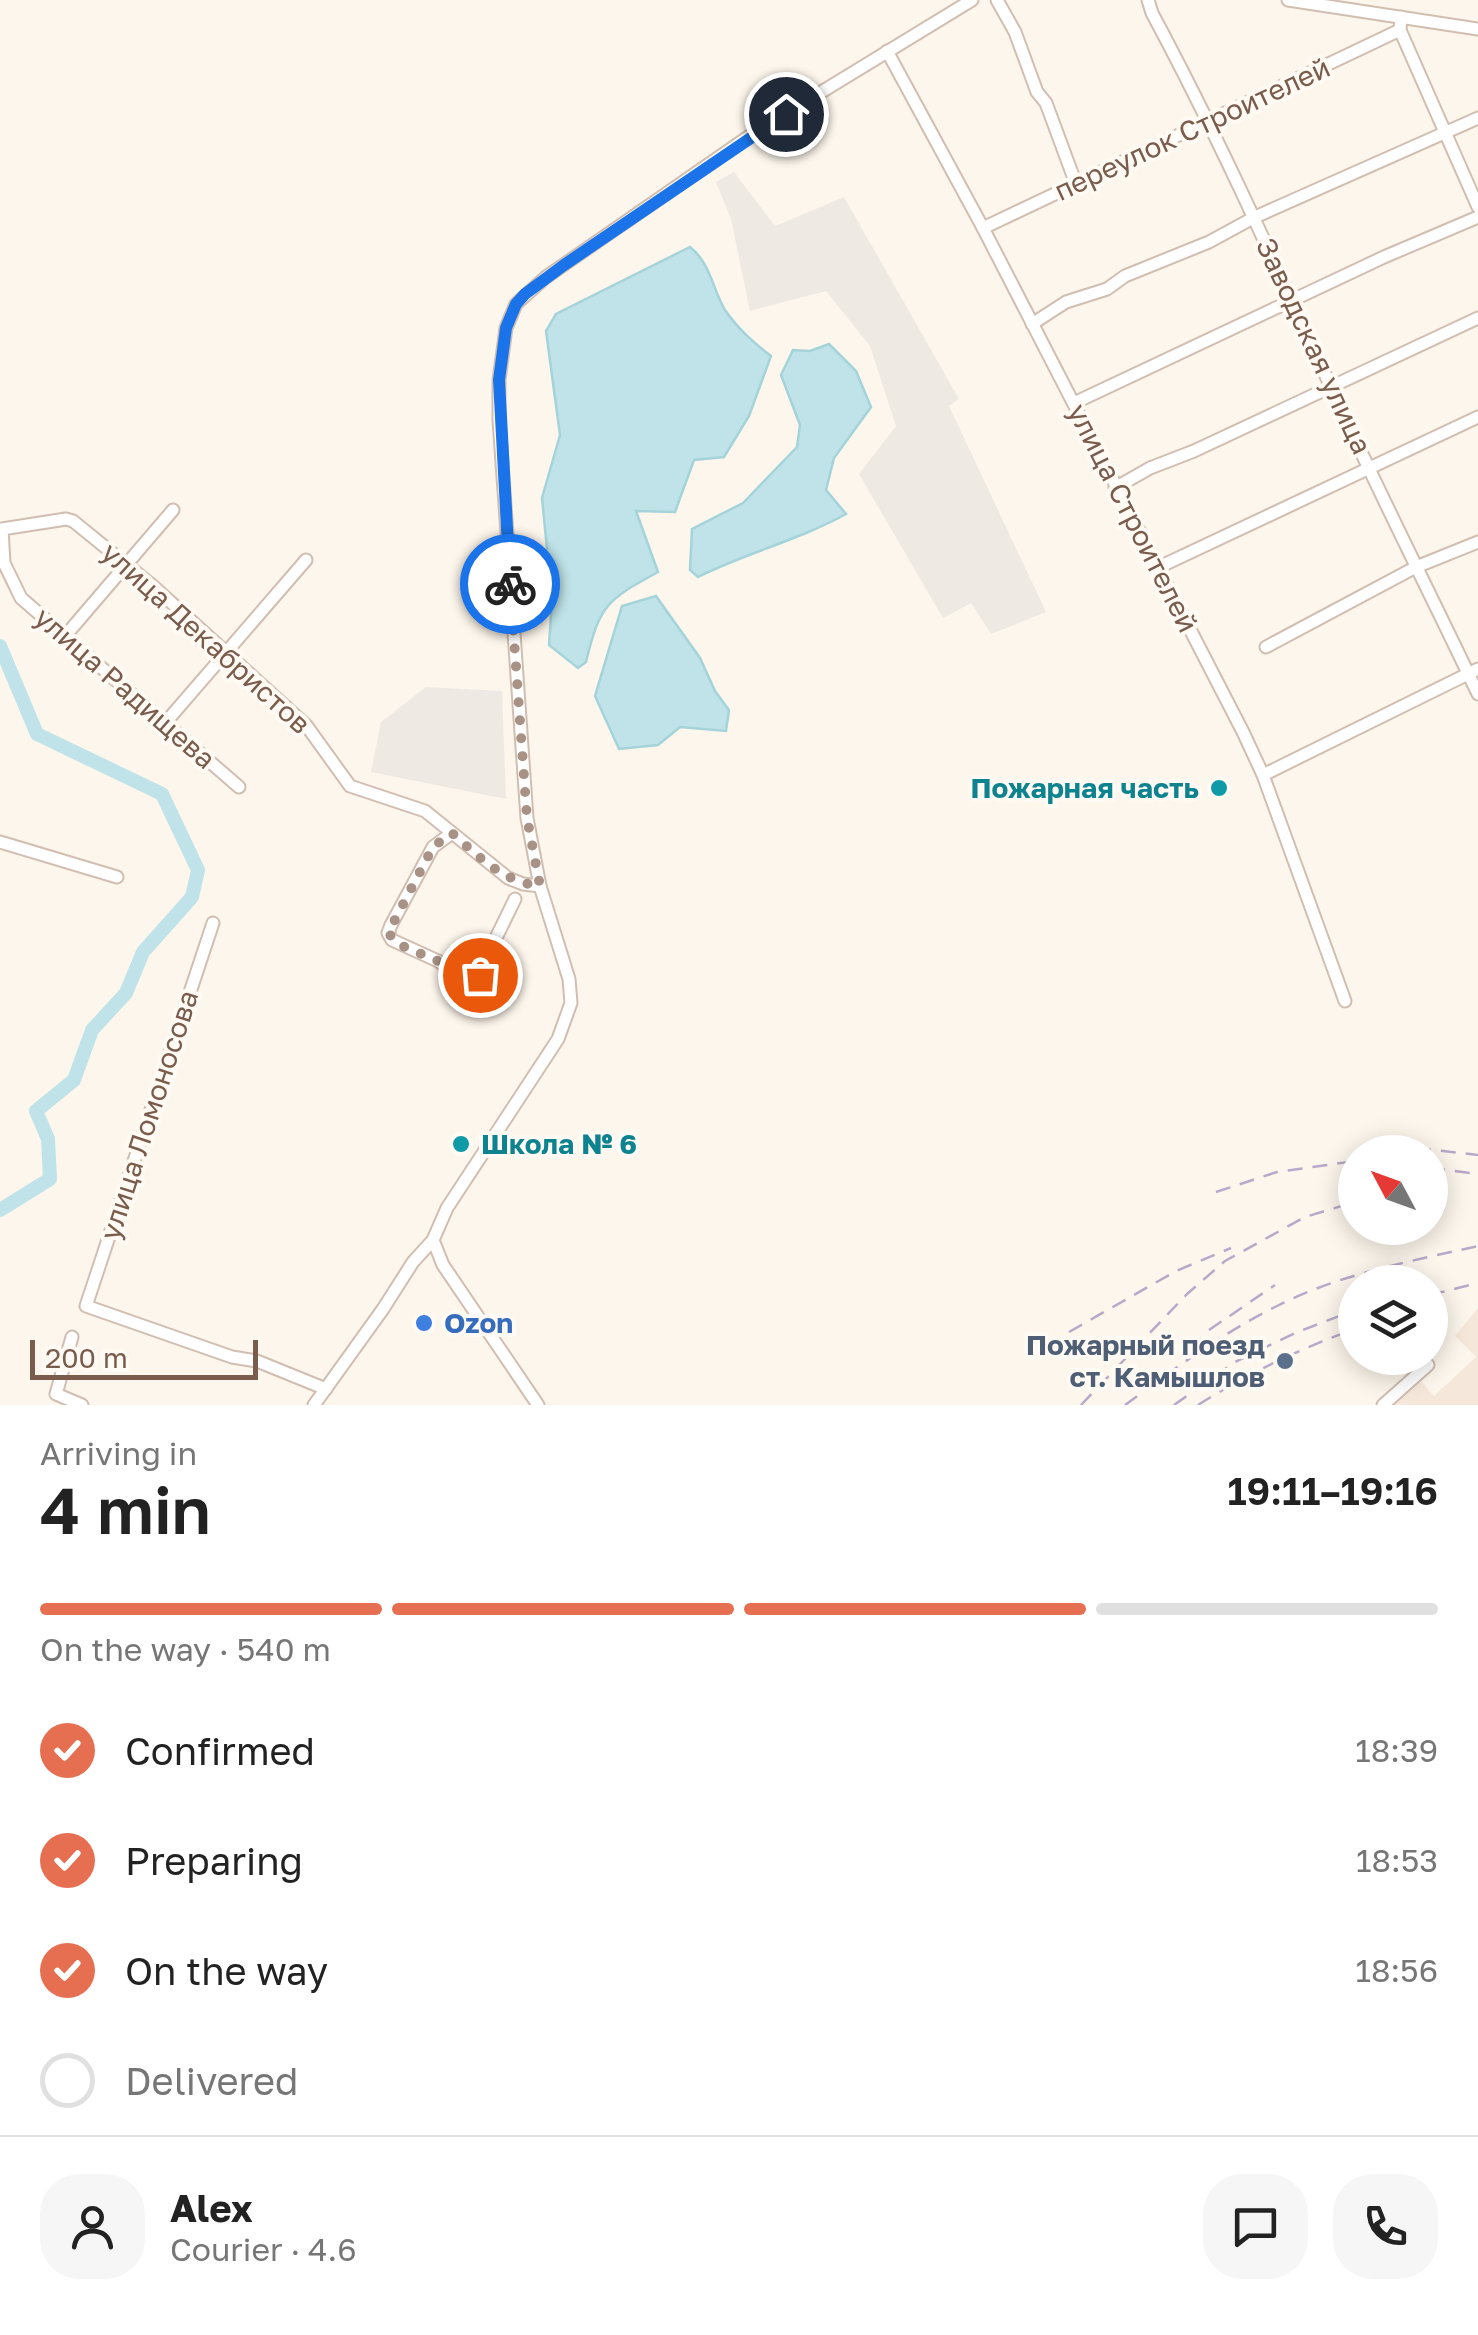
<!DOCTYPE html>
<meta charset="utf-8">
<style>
body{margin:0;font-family:"Golos Text",sans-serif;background:#f6f6f6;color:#222;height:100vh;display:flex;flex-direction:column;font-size:38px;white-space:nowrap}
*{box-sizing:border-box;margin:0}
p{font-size:32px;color:#767676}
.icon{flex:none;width:55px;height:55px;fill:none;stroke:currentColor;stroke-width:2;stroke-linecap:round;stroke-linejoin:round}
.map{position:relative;height:1405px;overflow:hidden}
.drawer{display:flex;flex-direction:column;background:#fff;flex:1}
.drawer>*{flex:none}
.needle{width:65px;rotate:311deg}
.controls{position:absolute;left:1338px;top:1135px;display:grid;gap:20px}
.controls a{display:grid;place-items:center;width:110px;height:110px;border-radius:50%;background:#fff;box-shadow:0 5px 25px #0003;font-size:50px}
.scale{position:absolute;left:30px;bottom:25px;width:228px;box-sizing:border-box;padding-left:10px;border:5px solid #7a5c4d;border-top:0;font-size:28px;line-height:35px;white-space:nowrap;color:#7a5c4d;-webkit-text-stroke:8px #fffaf3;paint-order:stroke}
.pin{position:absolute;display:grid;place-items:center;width:85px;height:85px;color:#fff;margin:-42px;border:5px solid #fff;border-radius:50%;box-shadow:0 2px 10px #0007}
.courier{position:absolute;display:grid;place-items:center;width:100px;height:100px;margin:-50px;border:8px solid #1a73e8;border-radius:50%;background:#fff;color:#222;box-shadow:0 2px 12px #0007}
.head em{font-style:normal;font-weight:600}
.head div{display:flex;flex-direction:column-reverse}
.head{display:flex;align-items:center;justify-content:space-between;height:170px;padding:0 40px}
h1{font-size:65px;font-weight:600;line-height:75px}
.bar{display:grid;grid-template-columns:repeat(4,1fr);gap:15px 10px;align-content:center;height:120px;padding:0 40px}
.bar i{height:12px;border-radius:8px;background:#e0e0e0}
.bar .on{background:#e76f51}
.bar p{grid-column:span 4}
.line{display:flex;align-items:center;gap:25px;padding:0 40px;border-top:2px solid #e0e0e0}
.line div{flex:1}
.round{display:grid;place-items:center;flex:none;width:105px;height:105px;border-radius:40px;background:#f6f6f6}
ol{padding:0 40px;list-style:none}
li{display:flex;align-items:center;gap:30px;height:110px}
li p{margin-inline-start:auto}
li .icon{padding:10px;border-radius:50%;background:#e76f51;color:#fff;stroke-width:4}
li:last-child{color:#767676}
li i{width:55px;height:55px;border:5px solid #e0e0e0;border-radius:50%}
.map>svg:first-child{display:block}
</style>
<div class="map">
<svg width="1478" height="1405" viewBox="0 0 1478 1405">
<rect width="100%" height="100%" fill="#fdf6ec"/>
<path fill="#f5e8da" d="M1478 1308V1405H1389L1419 1379 1434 1396 1476 1357 1455 1336Z"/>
<g fill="#efe9e4">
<path d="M734 172 775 226 844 197 959 399 949 406 1046 612 991 634 971 603 943 618 859 474 896 426 870 346 826 291 750 311 731 219 716 182Z"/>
<path d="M426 687 502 691 506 799 371 772 381 722Z"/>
</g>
<g fill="#bfe3e8" stroke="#a5d3da" stroke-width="2.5">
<path d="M690 247C711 264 712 288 725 310 738 329 753 342 771 356L749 416 724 457 694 460 675 512 636 511 658 572C607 600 600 604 586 662L578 668 549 645 552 600 542 498 560 435 546 331 556 314Z"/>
<path d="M829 344 856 371 871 407 834 458 826 490 846 514C799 540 746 553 698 577L690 570 692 529 743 503 797 447 800 425 781 375 793 350 810 351Z"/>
<path d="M656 596 700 658 715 691 729 710 726 731 680 727 658 745 619 749 595 696 622 606Z"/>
</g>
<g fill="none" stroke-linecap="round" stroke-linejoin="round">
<path stroke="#bfe3e8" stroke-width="14" d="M0 646 37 734 162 794 198 870 192 897 143 952 126 993 92 1030 74 1080 36 1111 48 1139 50 1179 0 1210"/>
<g stroke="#d1beb0" stroke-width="15">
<g id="minor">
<path d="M997 0 1015 32 1037 92 1046 103 1076 184"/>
<path d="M1148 0 1152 13C1217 134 1273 259 1330 385 1377 489 1429 591 1478 694"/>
<path d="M1288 0 1478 29"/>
<path d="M1401 17 1400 30 1478 207"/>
<path d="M887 51 983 228 1243 732 1263 775 1345 1001"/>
<path d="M983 228 1400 30"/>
<path d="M1032 324 1066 302 1107 289 1125 276 1209 242 1255 217 1478 118"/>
<path d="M1074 403 1384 257 1478 217"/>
<path d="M1115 488 1150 468 1194 451 1478 318"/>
<path d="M1157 568 1478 417"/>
<path d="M66 635 173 510"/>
<path d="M1266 647 1416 567 1478 542"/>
<path d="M166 722 306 560"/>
<path d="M1263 775 1478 669"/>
<path d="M239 787 21 598 4 563 2 529 66 519 73 521 153 586 306 725 350 786 425 811 508 878 523 884 540 886"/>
<path d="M452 833 433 847 391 925 388 933 392 940 438 961 473 985 515 899"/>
<path d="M0 842 117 877"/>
<path d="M213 923 86 1306 232 1357 257 1361 326 1389"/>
<path d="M433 1240 443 1265 538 1405"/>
<path d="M72 1337 56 1394 82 1405"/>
<path d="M314 1405 383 1309 413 1262 433 1240 447 1208 558 1039 571 1003 569 979 540 886 527 818 499 420V380L506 328 516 304 546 277 751 135 972 0"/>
<path d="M1383 1405 1428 1365"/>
</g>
</g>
<use href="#minor" stroke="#fff" stroke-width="11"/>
<g stroke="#b9a8c9" stroke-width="2.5" stroke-dasharray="15 10" stroke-linecap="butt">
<path d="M1416 1148 1478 1155"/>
<path d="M1430 1168 1478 1174"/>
<path d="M1216 1192 1277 1172 1355 1161"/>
<path d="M1430 1206 1453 1213"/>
<path d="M1430 1295 1478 1283"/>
<path d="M1209 1330 1275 1285"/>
<path d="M1069 1332 1176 1271 1231 1248"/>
<path d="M1081 1405 1187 1294 1225 1261 1305 1217 1355 1202"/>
<path d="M1125 1405C1174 1369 1224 1332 1279 1305 1340 1274 1412 1261 1478 1246"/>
<path d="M1174 1405 1235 1362 1295 1333 1355 1310"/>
<path d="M1198 1405C1249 1373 1299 1349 1355 1329"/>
</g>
</g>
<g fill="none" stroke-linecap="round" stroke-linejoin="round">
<path stroke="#a89285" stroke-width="10" stroke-dasharray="0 18" d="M480 975 473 984 438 961 400 945 388 933 433 847 452 833C478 856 503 882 540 886L527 818 510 584"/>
<path stroke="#1a73e8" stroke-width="12" d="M510 584 499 380 506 328 516 304 525 294 564 265 786 114"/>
</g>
<g fill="#0f9aa8" stroke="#fffaf3" stroke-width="4">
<circle cx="1219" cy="788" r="10"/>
<circle cx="461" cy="1144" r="10"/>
</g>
<circle fill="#3f7fe0" stroke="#fffaf3" stroke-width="4" cx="424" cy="1323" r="10"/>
<circle fill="#5c6f8a" stroke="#fffaf3" stroke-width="4" cx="1285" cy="1361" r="10"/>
<g text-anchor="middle" stroke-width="8" stroke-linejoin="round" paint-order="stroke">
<g font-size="28" fill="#7a5c4d" stroke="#fffaf3">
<text transform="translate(1192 129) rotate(-25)" y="10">переулок Строителей</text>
<text transform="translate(1314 346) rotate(65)" y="10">Заводская улица</text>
<text transform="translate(1133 518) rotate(63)" y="10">улица Строителей</text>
<text transform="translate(206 638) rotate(42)" y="10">улица Декабристов</text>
<text transform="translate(125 688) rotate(41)" y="10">улица Радищева</text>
<text transform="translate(149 1115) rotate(-72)" y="10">улица Ломоносова</text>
</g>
<g font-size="28" font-weight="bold" fill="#0d838f" stroke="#fffaf3" text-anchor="end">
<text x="1199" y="798">Пожарная часть</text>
<text x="481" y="1154" text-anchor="start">Школа № 6</text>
</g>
<g font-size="28" font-weight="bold" fill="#366cbe" stroke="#fffaf3" text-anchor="start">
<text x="444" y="1333">Ozon</text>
</g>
<g font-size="28" font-weight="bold" fill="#4e5e75" stroke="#fffaf3" text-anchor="end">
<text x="1265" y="1355">Пожарный поезд<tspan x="1265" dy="32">ст. Камышлов</tspan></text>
</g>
</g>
</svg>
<div class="controls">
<a><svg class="needle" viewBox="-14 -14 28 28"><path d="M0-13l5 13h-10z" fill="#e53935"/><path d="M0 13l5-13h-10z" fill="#767676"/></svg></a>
<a><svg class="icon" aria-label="layers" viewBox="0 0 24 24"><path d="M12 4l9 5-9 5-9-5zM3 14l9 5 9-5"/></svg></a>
</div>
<div class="scale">200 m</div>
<div class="pin" style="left:480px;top:975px;background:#ea580c"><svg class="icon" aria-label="bag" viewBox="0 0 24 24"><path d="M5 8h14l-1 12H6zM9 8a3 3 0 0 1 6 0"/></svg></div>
<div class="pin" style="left:786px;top:114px;background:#1f2937"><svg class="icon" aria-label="home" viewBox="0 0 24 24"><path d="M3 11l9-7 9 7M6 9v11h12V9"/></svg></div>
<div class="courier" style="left:510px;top:584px"><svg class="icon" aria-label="bike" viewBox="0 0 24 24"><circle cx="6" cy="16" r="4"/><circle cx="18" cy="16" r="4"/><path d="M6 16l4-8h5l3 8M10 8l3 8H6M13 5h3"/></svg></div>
</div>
<section class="drawer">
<div class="head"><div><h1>4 min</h1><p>Arriving in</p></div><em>19:11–19:16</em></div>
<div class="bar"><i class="on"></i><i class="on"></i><i class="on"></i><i></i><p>On the way · 540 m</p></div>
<ol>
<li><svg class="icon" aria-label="check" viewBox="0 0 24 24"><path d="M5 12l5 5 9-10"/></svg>Confirmed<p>18:39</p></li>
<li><svg class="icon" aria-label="check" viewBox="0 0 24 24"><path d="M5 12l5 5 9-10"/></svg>Preparing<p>18:53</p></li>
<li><svg class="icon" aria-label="check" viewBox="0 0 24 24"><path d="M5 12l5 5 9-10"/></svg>On the way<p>18:56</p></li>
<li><i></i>Delivered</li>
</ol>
<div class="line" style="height:180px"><a class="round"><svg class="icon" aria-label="person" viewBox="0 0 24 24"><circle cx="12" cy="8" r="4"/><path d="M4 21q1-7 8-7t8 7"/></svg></a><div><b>Alex</b><p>Courier · 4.6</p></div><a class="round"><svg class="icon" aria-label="chat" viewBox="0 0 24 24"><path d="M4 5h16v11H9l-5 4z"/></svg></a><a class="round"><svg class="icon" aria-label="phone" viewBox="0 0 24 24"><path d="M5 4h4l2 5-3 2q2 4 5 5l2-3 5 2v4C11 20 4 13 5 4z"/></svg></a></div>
</section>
